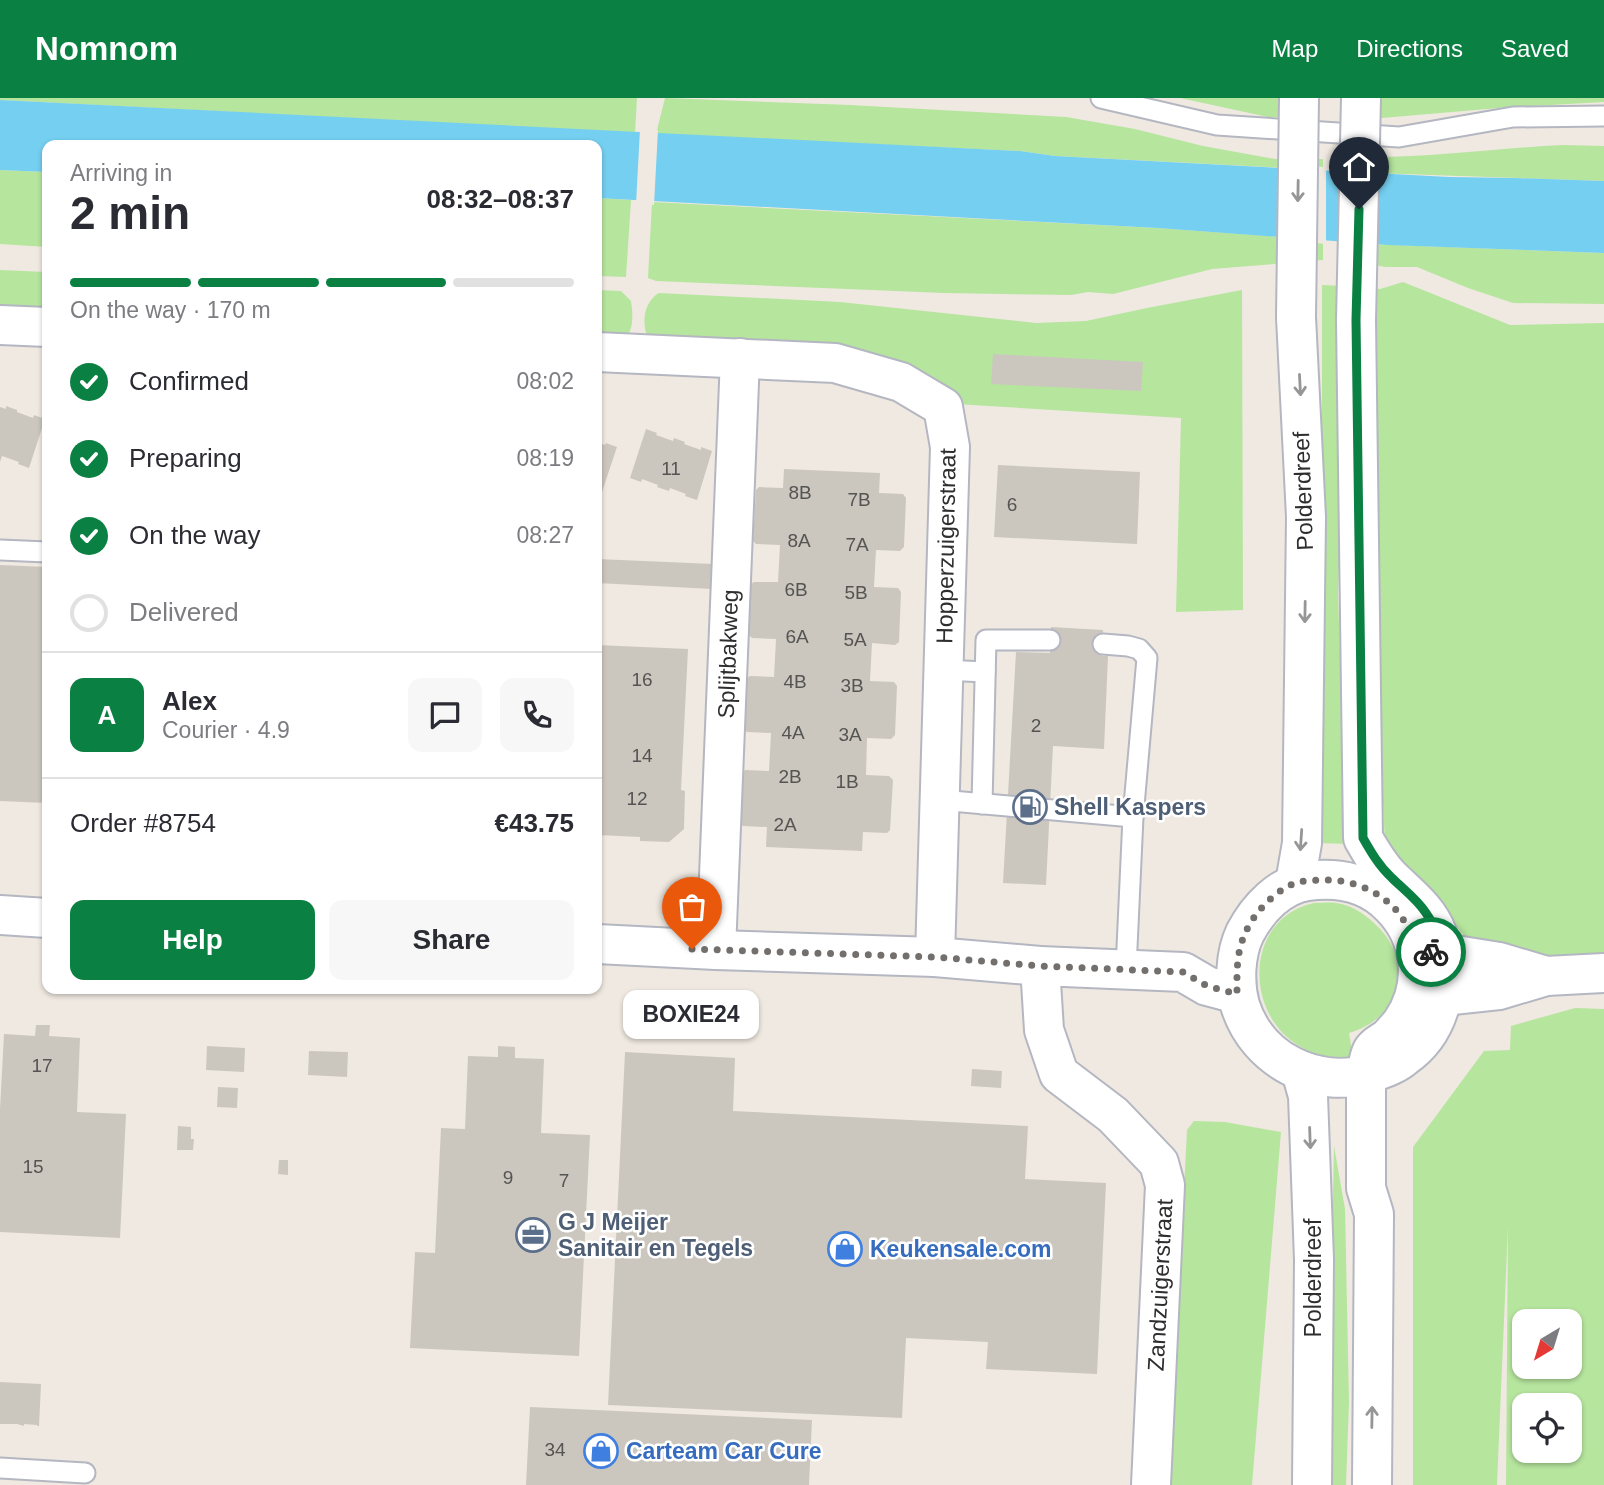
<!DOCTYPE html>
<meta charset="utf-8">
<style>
body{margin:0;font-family:Arial,sans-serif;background:#f7f7f7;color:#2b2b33;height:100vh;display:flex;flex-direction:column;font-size:26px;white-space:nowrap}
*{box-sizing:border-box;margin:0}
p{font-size:23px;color:#7c7c81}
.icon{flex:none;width:38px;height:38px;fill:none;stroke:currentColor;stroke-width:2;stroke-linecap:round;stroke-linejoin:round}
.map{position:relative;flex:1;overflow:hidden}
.side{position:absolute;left:42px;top:42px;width:560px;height:854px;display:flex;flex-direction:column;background:#fff;border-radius:14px;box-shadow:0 2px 5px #0004}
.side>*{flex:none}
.needle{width:46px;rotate:218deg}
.tools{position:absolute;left:1512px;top:1211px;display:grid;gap:14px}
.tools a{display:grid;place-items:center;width:70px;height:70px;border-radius:14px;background:#fff;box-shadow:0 2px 5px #0004;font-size:35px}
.pin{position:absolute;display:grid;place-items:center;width:60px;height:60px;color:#fff;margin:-72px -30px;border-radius:50% 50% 50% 0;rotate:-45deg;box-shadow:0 0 7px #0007}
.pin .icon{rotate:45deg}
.courier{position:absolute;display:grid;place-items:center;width:70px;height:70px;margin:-35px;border:5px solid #0b8043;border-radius:50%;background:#fff;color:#222;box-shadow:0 2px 9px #0007}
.bubble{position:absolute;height:49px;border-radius:14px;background:#fff;box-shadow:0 2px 5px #0004;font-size:23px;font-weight:700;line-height:49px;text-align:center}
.overview em{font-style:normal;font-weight:700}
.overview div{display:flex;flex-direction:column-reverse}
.overview{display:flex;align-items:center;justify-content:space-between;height:119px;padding:0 28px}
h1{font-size:46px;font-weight:700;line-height:52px}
.bar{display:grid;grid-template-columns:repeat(4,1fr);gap:10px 7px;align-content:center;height:84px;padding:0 28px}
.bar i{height:9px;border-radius:5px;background:#e1e1e2}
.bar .active{background:#0b8043}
.bar p{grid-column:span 4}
.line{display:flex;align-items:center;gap:18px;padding:0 28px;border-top:2px solid #e1e1e2}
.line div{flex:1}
.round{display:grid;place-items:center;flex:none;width:74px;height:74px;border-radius:14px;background:#f7f7f7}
ol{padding:0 28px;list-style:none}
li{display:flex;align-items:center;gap:21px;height:77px}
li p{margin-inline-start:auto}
li .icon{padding:7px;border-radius:50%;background:#0b8043;color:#fff;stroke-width:4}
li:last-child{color:#7c7c81}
li i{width:38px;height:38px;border:4px solid #e1e1e2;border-radius:50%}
.action{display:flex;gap:14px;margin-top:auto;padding:14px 28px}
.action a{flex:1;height:80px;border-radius:14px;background:#0b8043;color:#fff;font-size:28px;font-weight:700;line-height:80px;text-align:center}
.action a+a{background:#f7f7f7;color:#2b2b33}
header{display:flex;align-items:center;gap:42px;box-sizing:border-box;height:98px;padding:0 35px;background:#0b8043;color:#fff}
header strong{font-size:33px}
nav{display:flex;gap:38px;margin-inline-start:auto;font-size:24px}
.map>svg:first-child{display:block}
</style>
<header>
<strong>Nomnom</strong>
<nav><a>Map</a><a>Directions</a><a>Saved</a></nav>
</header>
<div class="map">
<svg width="1604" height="1387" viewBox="0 0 1604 1387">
<rect width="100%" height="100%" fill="#efe9e1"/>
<g fill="#b6e59e" fill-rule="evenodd">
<path d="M0 0H637L635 35 0 2Z"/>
<path d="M665 0 850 7 1066 19 1135 31 1203 48 1275 61H1323V72L1055 58 1020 53 656 36Z"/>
<path d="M1180 0H1284V19H1268Z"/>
<path d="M1374 0H1604V4L1499 10 1382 20H1374Z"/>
<path d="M1563 47 1604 48V83L1372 75V59C1436 59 1499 50 1563 47Z"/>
<path d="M0 72 47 74V149L0 146Z"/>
<path d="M597 100 631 102 626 179 597 178Z"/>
<path d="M652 104 1158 130 1323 142V162L1212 171 1113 196 1088 194 1071 197 944 195 656 183 648 180Z"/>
<path d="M1369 146 1604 155V206L1513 205 1468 190 1417 169H1386L1368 166Z"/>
<path d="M0 172 47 174V213L0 211Z"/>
<path d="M1403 184 1510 227 1604 225V862L1544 861 1468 842 1385 746 1375 540 1368 190 1380 191Z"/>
<path d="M1322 187 1344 188 1343 357 1338 497 1342 616 1351 746 1317 745 1322 496Z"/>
<path d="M597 192 621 193 631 203C633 216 634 231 625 241L597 243Z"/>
<path d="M1242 192 1243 512 1176 514 1181 320 956 306 649 242C641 227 643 204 659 195L840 204 1036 225 1086 223 1147 210Z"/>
<path d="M1314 805C1321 805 1329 804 1336 805 1351 807 1363 815 1374 825 1416 862 1403 919 1349 935L1353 959C1335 960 1317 959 1301 949 1243 917 1244 820 1314 805Z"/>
<path d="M1575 910 1604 911V1387H1506L1508 1128 1497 1387H1413V1049L1484 953 1510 952 1511 928ZM1524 1223H1570V1269H1524ZM1524 1307H1570V1353H1524Z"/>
<path d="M1194 1023 1225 1024 1281 1034 1252 1387H1169L1187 1032Z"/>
<path d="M1334 1048 1345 1111 1349 1304 1346 1387H1327Z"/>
</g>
<path fill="#75cff0" d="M0 2 1020 53 1055 58 1449 79 1514 80 1604 83V155L1388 147 1158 130 597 100V47H47V74L0 72Z"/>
<g fill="#efe9e1">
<path d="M640 31 658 32 654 107 636 106Z"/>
<path d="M1282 67 1326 69V146L1282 142Z"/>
</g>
<g fill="#cbc7bf">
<path d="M993 256 1143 264 1141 293 991 286Z"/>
<path d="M6 308 17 312V314L33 320 34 317 45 321 29 370 18 366 19 364 2 358 0 364V309L6 311Z"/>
<path d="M646 331 657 335 656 337 673 343 674 340 685 344 684 346 701 352V349L712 353 697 402 685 398 686 396 670 390 669 393 657 389 658 387 642 381 641 384 630 380Z"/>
<path d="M597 344 605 347 606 345 617 349 601 397 597 396Z"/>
<path d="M998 367 1140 374 1137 446 994 439Z"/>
<path d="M784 371 880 375 879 395 903 396 906 400 904 449 900 453 876 452 874 489 898 490 901 494 899 544 895 547 872 545 870 583 894 584 897 588 895 637 891 641 867 640 866 677 889 678 893 682 890 732 887 735 863 734 862 753 766 749 767 729 743 728 740 725 742 675 745 672 769 673 771 635 747 634 744 631 747 580 750 578 774 579 776 541 752 540 749 537 751 486 754 484H778L780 447 756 446 753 443 756 392 759 389 783 390Z"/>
<path d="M597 461 713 466 712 491 597 485Z"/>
<path d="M0 467 47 469V705L0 703Z"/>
<path d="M1051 529 1103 532 1102 558H1108L1104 651 1053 648 1046 787 1003 785 1016 554 1050 555Z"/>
<path d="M597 547 688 551 681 692 685 693 684 731 669 744 640 743V739L597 737Z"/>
<path d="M36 927H50L49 938 80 940 77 1014 126 1016 120 1140 0 1134V1011L4 936 35 938Z"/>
<path d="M207 948 245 950 244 974 206 972Z"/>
<path d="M498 948 515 949V960L544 961 541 1035 590 1037 579 1258 410 1250 415 1154 435 1155 441 1030 465 1031 468 958 498 959Z"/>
<path d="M309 953 348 954 347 979 308 977Z"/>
<path d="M625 954 735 960 733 1013 1028 1028 1025 1081 1106 1085 1097 1276 986 1271 988 1244 906 1240 902 1320 608 1307Z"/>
<path d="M972 971 1002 973 1001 990 971 988Z"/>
<path d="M218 989 238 990 237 1010 217 1009Z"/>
<path d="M178 1028 191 1029V1041H194L193 1052H177Z"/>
<path d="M279 1062H288V1077L278 1076Z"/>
<path d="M0 1284 41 1286 39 1328H37V1327L24 1326V1328L17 1326H0Z"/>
<path d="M530 1309 812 1322 809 1387H526Z"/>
</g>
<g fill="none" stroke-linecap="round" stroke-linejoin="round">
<g stroke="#b4b7c1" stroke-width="23">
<g id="lane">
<path d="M1101 0 1217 27 1399 39 1513 19 1604 18"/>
<path d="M0 452 47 454"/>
<path d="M1103 546 1128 548 1139 551 1147 560 1133 719"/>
<path d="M944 572 985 574"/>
<path d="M940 702 1133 719 1126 871"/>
<path d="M982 706 986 542H1050"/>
<path d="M0 1370 85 1375"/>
</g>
</g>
<g stroke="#b4b7c1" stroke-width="42">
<g id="street">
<path d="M0 227 47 229"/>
<path d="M597 254 835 265 901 284 943 309 950 349 935 859"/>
<path d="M0 817 47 820"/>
<path d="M597 846 716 852 935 859 1040 868 1183 874 1207 888 1237 896"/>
<path d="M716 852 740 260"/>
<path d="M1443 855 1499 864 1546 878"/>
<path d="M1040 868 1044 932 1059 976 1113 1017 1159 1065 1165 1087 1151 1387"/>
<path d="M1443 898 1499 892 1546 878 1604 875"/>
</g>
</g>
<g stroke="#b4b7c1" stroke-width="42">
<g id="secondary">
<path d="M1356 222 1363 740C1371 754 1379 768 1390 779 1408 797 1428 811 1437 835 1453 878 1443 932 1404 959 1395 967 1382 971 1371 975 1316 992 1257 962 1240 907 1234 885 1235 856 1245 835 1258 810 1280 787 1308 783 1338 779 1369 785 1391 808 1422 839 1427 887 1402 924 1398 929 1393 935 1388 940 1383 944 1375 947 1372 953 1367 963 1367 978 1366 990V1090L1374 1116 1372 1387"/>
<path d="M1295 785 1302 745 1306 419 1296 219"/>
<path d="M1301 973 1308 998 1314 1162 1312 1387"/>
</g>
</g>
<use href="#lane" stroke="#fff" stroke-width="19"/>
<use href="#street" stroke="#fff" stroke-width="38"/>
<use href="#secondary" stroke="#fff" stroke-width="38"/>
<g stroke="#b4b7c1" stroke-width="42" stroke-linecap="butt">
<g id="secondary-bridge">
<path d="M1296 219 1299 0"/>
<path d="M1356 222 1361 0"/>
</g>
</g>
<use href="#secondary-bridge" stroke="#fff" stroke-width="38"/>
</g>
<defs><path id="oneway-shaft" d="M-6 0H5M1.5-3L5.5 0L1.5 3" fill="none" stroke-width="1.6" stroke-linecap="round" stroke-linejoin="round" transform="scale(1.75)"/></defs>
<g stroke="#969696">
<use href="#oneway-shaft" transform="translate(1298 93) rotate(91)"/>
<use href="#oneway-shaft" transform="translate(1300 287) rotate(87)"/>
<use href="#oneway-shaft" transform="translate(1305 514) rotate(91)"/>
<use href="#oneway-shaft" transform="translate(1301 742) rotate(94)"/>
<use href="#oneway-shaft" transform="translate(1310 1040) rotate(88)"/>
<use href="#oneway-shaft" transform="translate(1372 1319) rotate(-89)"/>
</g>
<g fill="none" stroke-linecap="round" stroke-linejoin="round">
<path stroke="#726f6d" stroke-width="7" stroke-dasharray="0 12.6" d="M692 851 935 859 1040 868 1183 874 1207 888 1237 896C1237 876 1236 857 1244 838 1252 817 1273 794 1295 785 1299 783 1305 783 1310 783 1344 778 1380 790 1401 818 1408 828 1412 840 1416 852L1431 854"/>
<path stroke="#0b8043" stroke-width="9" d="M1359 111 1356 222 1363 740C1371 754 1379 768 1392 780 1403 791 1417 801 1426 815 1435 827 1439 840 1443 855L1431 854"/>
</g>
<defs>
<g id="fuel-ring" transform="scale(1.75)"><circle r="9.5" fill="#fff" stroke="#5c6f8a" stroke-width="1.5"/><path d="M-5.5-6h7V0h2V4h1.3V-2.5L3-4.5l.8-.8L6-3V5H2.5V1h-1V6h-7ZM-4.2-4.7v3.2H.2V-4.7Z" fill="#5c6f8a"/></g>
<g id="office-ring" transform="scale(1.75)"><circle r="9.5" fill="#fff" stroke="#5c6f8a" stroke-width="1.5"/><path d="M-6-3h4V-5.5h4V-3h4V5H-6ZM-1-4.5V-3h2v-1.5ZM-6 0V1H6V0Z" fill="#5c6f8a"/></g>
<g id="shop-ring" transform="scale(1.75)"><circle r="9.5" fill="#fff" stroke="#3f7fe0" stroke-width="1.5"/><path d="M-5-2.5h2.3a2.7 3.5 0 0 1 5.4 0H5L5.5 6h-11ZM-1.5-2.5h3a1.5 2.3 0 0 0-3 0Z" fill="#3f7fe0"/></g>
</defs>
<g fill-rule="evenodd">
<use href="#fuel-ring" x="1030" y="709"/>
<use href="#office-ring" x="533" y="1137"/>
<use href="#shop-ring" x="845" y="1151"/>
<use href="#shop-ring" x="601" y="1353"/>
</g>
<g text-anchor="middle" stroke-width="5" stroke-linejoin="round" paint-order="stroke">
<g font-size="19" fill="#555452">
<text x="671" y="377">11</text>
<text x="800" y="401">8B</text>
<text x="859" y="408">7B</text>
<text x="1012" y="413">6</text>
<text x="799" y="449">8A</text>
<text x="857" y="453">7A</text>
<text x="796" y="498">6B</text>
<text x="856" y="501">5B</text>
<text x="797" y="545">6A</text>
<text x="855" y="548">5A</text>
<text x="642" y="588">16</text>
<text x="795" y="590">4B</text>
<text x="852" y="594">3B</text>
<text x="1036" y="634">2</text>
<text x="793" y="641">4A</text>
<text x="850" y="643">3A</text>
<text x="642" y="664">14</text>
<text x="790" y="685">2B</text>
<text x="847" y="690">1B</text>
<text x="637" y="707">12</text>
<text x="785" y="733">2A</text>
<text x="42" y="974">17</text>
<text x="33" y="1075">15</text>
<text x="508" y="1086">9</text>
<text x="564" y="1089">7</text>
<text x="555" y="1358">34</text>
</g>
<g font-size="23" fill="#2e2e2e" stroke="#fff">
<text transform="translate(1303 393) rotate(-92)" y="8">Polderdreef</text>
<text transform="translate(946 448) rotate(-89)" y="8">Hopperzuigerstraat</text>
<text transform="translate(728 556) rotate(-88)" y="8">Splijtbakweg</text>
<text transform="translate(1313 1180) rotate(-90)" y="8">Polderdreef</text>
<text transform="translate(1160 1187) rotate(-87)" y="8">Zandzuigerstraat</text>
</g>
<g font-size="23" font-weight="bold" fill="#4e5e75" stroke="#fff" text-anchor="start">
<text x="1054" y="717">Shell Kaspers</text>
<text x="558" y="1132">G J Meijer<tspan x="558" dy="26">Sanitair en Tegels</tspan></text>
</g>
<g font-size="23" font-weight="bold" fill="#366cbe" stroke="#fff" text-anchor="start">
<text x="870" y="1159">Keukensale.com</text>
<text x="626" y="1361">Carteam Car Cure</text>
</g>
</g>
</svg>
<div class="tools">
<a><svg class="needle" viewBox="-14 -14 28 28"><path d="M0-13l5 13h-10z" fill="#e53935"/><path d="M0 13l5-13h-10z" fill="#7c7c81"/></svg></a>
<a><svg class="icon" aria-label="locate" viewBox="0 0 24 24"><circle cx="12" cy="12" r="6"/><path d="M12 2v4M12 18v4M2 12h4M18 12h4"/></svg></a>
</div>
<div class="pin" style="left:692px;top:851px;background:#ea580c"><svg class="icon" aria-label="bag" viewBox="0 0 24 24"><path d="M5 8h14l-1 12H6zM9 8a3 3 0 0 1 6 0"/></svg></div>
<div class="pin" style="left:1359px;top:111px;background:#1f2937"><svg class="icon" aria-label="home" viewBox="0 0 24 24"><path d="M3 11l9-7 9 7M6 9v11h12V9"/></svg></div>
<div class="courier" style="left:1431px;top:854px"><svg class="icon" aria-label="bike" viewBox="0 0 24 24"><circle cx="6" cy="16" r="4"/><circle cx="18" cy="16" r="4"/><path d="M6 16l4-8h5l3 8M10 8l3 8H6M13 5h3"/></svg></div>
<div class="bubble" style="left:623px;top:892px;width:136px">BOXIE24</div>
<section class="side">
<div class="overview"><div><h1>2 min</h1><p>Arriving in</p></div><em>08:32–08:37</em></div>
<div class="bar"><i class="active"></i><i class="active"></i><i class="active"></i><i></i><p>On the way · 170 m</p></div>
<ol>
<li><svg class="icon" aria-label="check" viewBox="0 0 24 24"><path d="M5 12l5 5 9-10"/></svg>Confirmed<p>08:02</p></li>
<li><svg class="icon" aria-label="check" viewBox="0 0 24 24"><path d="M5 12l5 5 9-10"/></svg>Preparing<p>08:19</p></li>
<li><svg class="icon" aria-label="check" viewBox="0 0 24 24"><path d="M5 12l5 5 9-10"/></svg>On the way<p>08:27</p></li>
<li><i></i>Delivered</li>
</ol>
<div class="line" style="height:126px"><b class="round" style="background:#0b8043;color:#fff">A</b><div><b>Alex</b><p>Courier · 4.9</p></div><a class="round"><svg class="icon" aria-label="chat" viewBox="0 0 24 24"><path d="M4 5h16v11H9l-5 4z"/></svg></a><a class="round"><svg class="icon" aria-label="phone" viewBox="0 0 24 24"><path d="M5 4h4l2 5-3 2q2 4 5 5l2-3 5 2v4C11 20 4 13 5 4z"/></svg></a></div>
<div class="line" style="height:91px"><div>Order #8754</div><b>€43.75</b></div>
<div class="action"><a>Help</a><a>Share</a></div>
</section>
</div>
